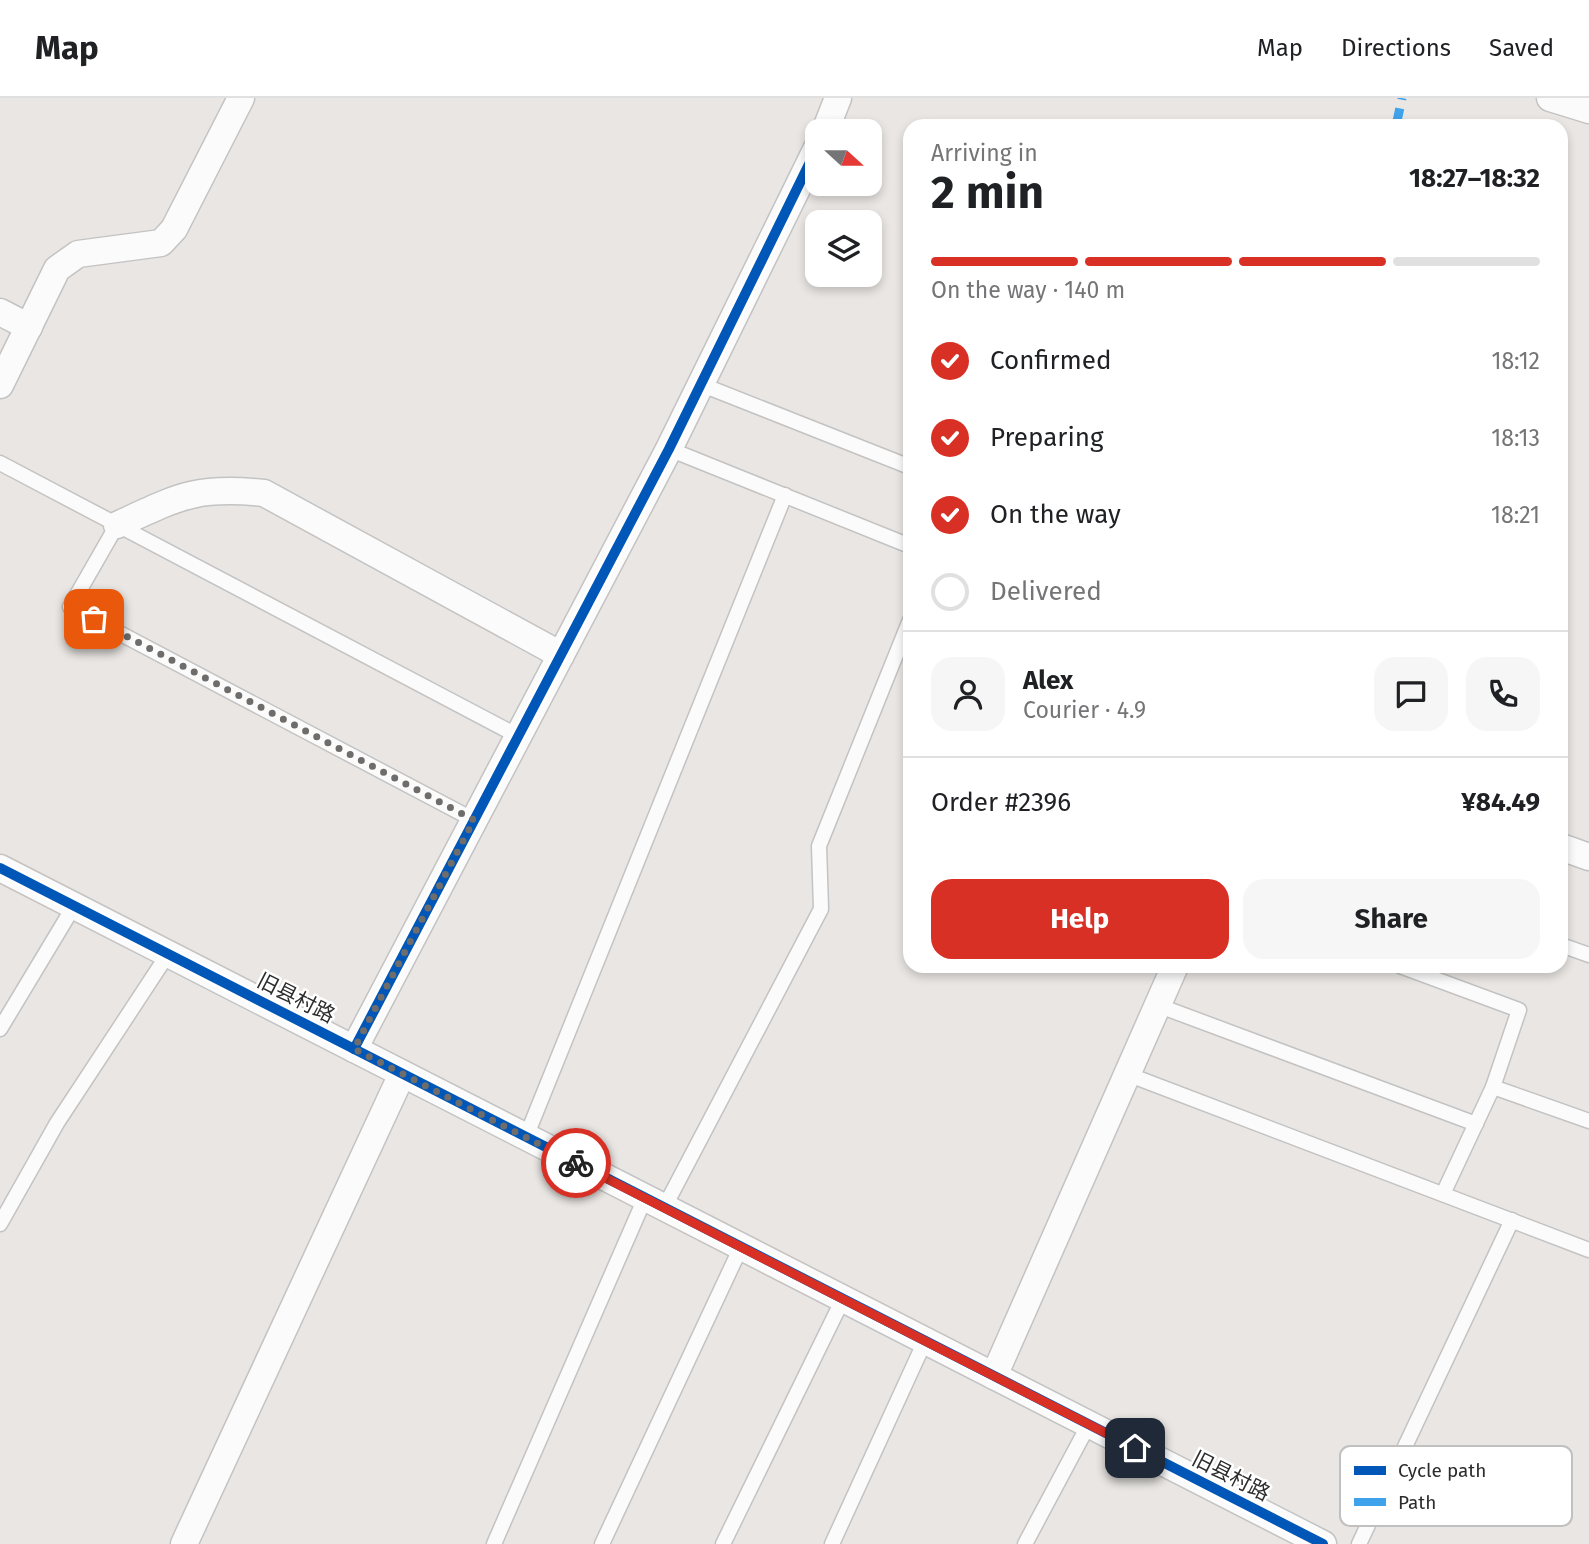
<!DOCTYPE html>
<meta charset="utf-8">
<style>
body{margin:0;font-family:"Fira Sans","Noto Sans SC",sans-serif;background:#f6f6f6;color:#202124;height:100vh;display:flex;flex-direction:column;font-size:26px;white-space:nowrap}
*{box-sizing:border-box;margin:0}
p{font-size:23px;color:#757577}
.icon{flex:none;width:38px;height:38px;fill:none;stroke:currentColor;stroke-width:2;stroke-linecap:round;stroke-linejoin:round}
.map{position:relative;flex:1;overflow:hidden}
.panel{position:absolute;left:903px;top:21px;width:665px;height:854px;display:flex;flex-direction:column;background:#fff;border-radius:21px;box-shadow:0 4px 10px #0003}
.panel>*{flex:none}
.needle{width:46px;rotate:111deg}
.controls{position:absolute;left:805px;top:21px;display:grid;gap:14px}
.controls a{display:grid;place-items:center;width:77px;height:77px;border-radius:14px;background:#fff;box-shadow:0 4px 10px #0003;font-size:35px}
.pin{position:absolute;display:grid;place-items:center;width:60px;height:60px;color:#fff;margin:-30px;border-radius:14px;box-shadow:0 4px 10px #0006}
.courier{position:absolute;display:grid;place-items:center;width:70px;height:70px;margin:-35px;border:5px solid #d93025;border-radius:50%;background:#fff;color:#222;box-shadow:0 2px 9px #0007}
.head em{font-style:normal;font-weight:700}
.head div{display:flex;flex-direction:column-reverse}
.head{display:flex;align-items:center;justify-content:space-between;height:119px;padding:0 28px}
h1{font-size:46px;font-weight:700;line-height:52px}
.bar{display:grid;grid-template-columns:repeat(4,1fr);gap:10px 7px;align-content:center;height:84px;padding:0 28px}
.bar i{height:9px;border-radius:5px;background:#e0e0e0}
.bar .on{background:#d93025}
.bar p{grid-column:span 4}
.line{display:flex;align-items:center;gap:18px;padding:0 28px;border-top:2px solid #e0e0e0}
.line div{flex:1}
.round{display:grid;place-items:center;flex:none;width:74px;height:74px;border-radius:21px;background:#f6f6f6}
ol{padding:0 28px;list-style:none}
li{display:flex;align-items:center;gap:21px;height:77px}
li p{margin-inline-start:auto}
li .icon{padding:7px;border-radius:50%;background:#d93025;color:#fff;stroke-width:4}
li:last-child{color:#757577}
li i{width:38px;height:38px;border:4px solid #e0e0e0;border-radius:50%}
.action{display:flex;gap:14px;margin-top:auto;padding:14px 28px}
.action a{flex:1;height:80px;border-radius:21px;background:#d93025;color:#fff;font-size:28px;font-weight:700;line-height:80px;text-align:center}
.action a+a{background:#f6f6f6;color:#202124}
header{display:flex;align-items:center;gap:42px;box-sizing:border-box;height:98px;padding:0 35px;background:#fff;border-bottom:2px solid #e0e0e0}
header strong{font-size:33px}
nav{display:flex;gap:38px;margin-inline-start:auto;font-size:24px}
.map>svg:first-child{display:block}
</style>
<header>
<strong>Map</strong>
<nav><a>Map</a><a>Directions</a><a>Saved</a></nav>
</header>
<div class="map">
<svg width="1589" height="1446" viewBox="0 0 1589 1446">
<rect width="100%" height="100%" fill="#e9e6e3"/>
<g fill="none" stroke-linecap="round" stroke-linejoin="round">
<g stroke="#c4c3c3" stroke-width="17">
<g id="service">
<path d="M700 286 910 369"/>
<path d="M669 351 910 448"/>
<path d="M0 365 518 638"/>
<path d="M117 427 70 509 474 722"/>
<path d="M1561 847 1589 857"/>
<path d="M1400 868 1519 912 1493 989 1589 1023"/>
<path d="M1157 907 1476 1026"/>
<path d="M0 931 74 808"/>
<path d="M1127 976 1589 1152"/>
<path d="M526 1039 785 397"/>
<path d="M1443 1096 1493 989"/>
<path d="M664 1110 821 811 819 748 910 522"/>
<path d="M0 1126 57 1025 168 856"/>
<path d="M494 1446 645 1100"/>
<path d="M602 1446 741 1149"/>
<path d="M723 1446 843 1201"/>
<path d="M832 1446 925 1243"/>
<path d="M1025 1446 1089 1326"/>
<path d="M1359 1446 1512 1122"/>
</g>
</g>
<g stroke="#c4c3c3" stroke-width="29">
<g id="minor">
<path d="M1550 0 1589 12"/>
<path d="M825 33 838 0"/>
<path d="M0 214 29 229"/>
<path d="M0 287 57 171 78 156 161 145 174 131 241 0"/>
<path d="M117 427C178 399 195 388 264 395L561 557"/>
<path d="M1561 749 1589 759"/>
<path d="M0 770 1323 1446"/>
<path d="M354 951 669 351 817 50"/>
<path d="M994 1278 1175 868"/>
<path d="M184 1446 402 976"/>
</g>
</g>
<use href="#service" stroke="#fcfbfb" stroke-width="14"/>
<use href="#minor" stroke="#fcfbfb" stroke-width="26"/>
<path stroke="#3ea3eb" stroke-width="9" stroke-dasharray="18 9" stroke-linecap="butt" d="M1396 28 1402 0"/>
<g stroke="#fff" stroke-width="15">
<g id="cycleway">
<path d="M0 770 1323 1446"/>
<path d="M354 951 669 351 817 50"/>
</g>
</g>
<use href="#cycleway" stroke="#0057b8" stroke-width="10"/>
</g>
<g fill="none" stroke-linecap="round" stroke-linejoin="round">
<path stroke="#6e6d6c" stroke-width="7" stroke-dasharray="0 12.6" d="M94 521 474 722 354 951 576 1065"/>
<path stroke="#d93025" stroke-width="9" d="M576 1065 1135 1350"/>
</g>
<g text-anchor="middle" stroke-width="5" stroke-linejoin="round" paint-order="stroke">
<g font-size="21" fill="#2c2c2c" stroke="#fff">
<text transform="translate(296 900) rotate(27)" y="7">旧县村路</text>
<text transform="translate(1231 1378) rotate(27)" y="7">旧县村路</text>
</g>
</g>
<rect x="1340" y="1348" width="232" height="80" rx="10" fill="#fff" stroke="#c0c0c0" stroke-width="2"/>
<rect x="1354" y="1368" width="32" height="9" fill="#0057b8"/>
<rect x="1354" y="1400" width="32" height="8" fill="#3ea3eb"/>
<g font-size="19" fill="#2c2c2c">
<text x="1398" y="1379">Cycle path</text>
<text x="1398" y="1411">Path</text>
</g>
</svg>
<div class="controls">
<a><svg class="needle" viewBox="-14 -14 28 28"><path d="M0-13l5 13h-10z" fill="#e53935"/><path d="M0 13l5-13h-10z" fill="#757577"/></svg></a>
<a><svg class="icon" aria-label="layers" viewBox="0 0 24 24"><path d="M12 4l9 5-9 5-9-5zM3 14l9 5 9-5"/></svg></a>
</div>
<div class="pin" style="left:94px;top:521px;background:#ea580c"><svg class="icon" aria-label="bag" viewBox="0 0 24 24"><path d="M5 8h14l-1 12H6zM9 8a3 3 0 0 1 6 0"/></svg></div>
<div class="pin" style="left:1135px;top:1350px;background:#1f2937"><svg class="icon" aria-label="home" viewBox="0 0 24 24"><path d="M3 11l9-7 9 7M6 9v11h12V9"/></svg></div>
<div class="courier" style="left:576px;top:1065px"><svg class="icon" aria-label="bike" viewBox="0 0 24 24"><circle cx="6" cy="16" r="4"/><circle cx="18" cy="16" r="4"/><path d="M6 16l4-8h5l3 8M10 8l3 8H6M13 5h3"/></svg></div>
<section class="panel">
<div class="head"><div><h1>2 min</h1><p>Arriving in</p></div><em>18:27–18:32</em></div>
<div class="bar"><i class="on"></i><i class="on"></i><i class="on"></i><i></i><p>On the way · 140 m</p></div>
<ol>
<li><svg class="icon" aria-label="check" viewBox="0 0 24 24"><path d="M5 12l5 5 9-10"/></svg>Confirmed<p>18:12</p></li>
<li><svg class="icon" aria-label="check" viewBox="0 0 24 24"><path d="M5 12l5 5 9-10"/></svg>Preparing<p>18:13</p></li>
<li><svg class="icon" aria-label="check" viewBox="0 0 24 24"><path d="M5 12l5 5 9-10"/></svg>On the way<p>18:21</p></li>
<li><i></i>Delivered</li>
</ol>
<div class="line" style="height:126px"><a class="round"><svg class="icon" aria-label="person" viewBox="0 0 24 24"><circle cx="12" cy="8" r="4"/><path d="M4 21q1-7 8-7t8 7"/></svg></a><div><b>Alex</b><p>Courier · 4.9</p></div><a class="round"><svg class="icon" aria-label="chat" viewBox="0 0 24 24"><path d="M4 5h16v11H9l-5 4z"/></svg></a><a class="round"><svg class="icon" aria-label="phone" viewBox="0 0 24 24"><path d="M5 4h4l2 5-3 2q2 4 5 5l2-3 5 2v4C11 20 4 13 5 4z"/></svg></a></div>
<div class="line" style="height:91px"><div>Order #2396</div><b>¥84.49</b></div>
<div class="action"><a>Help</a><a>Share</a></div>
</section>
</div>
